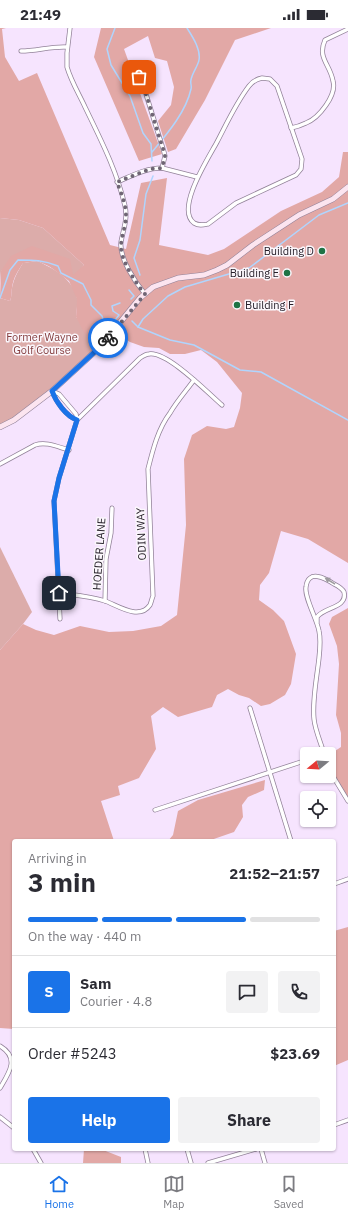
<!DOCTYPE html>
<meta charset="utf-8">
<style>
body{margin:0;font-family:"IBM Plex Sans",sans-serif;background:#f2f2f3;color:#2b2b33;height:100vh;display:flex;flex-direction:column;font-size:15px;white-space:nowrap}
*{box-sizing:border-box;margin:0}
p{font-size:13px;color:#7c7c81}
.icon{flex:none;width:22px;height:22px;fill:none;stroke:currentColor;stroke-width:2;stroke-linecap:round;stroke-linejoin:round}
.map{position:relative;flex:1;overflow:hidden}
.panel{position:absolute;left:12px;top:811px;width:324px;height:312px;display:flex;flex-direction:column;background:#fff;border-radius:4px;box-shadow:0 1px 3px #0004}
.panel>*{flex:none}
.needle{width:26px;rotate:252deg}
.fabs{position:absolute;left:300px;top:719px;display:grid;gap:8px}
.fabs a{display:grid;place-items:center;width:36px;height:36px;border-radius:4px;background:#fff;box-shadow:0 1px 3px #0004;font-size:20px}
.pin{position:absolute;display:grid;place-items:center;width:34px;height:34px;color:#fff;margin:-17px;border-radius:8px;box-shadow:0 2px 6px #0006}
.courier{position:absolute;display:grid;place-items:center;width:40px;height:40px;margin:-20px;border:3px solid #1a73e8;border-radius:50%;background:#fff;color:#222;box-shadow:0 1px 5px #0007}
.overview em{font-style:normal;font-weight:700}
.overview div{display:flex;flex-direction:column-reverse}
.overview{display:flex;align-items:center;justify-content:space-between;height:68px;padding:0 16px}
h1{font-size:26px;font-weight:700;line-height:30px}
.bar{display:grid;grid-template-columns:repeat(4,1fr);gap:6px 4px;align-content:center;height:48px;padding:0 16px}
.bar i{height:5px;border-radius:3px;background:#e1e1e2}
.bar .selected{background:#1a73e8}
.bar p{grid-column:span 4}
.line{display:flex;align-items:center;gap:10px;padding:0 16px;border-top:1px solid #e1e1e2}
.line div{flex:1}
.round{display:grid;place-items:center;flex:none;width:42px;height:42px;border-radius:4px;background:#f2f2f3}
.primary-button{display:flex;gap:8px;margin-top:auto;padding:8px 16px}
.primary-button a{flex:1;height:46px;border-radius:4px;background:#1a73e8;color:#fff;font-size:16px;font-weight:700;line-height:46px;text-align:center}
.primary-button a+a{background:#f2f2f3;color:#2b2b33}
.status{display:flex;justify-content:space-between;align-items:center;height:28px;padding:0 20px;background:#fff;direction:ltr}
.status svg{height:11px;fill:currentColor}
.dock{display:flex;justify-content:space-around;align-items:center;height:56px;border-top:1px solid #e1e1e2;background:#fff;font-size:11px;color:#7c7c81}
.dock a{display:grid;justify-items:center;gap:2px}
.dock .selected{color:#1a73e8}
.map>svg:first-child{display:block}
</style>
<div class="status"><b>21:49</b><svg viewBox="0 0 49 12"><path d="M0 12V9h3v3zM5 12V6h3v6zM10 12V3h3v9zM15 12V0h3v12zM26 1h20v11H26zM47 4h2v5h-2z"/></svg></div>
<div class="map">
<svg width="348" height="1135" viewBox="0 0 348 1135">
<rect width="100%" height="100%" fill="#f6e4fe"/>
<g fill="#dcacaa">
<path d="M0 190 19 192 43 200 84 237 74 251 35 231 1 243 0 256Z"/>
<path d="M37 233C53 240 73 251 77 270 78 276 76 284 76 289L101 319 52 363 0 399V270L10 273C12 268 11 265 12 260 14 250 18 243 23 235Z"/>
<path d="M0 519 32 584 23 596 0 622Z"/>
</g>
<g fill="#e2a8a6">
<path d="M0 0H6L2 1 5 29 19 53 37 45 110 217 126 221 141 155 167 150 159 217 208 227 224 221 281 183 322 164 339 149 343 124H348V535L308 511 281 503 269 545 260 557 259 572 273 582 284 593 296 626 291 656 285 667 270 676 261 678 249 670 239 667 228 661 217 667 212 679 178 689 163 679 151 688 156 721 139 750 118 758 120 767 101 773 114 813H14V1001L0 1000V622L23 596 36 602 54 607 80 598 109 604 133 603 161 598 177 587 186 497 184 431 192 407 207 398 226 401 234 399 240 380 242 365 217 334 201 322 185 326H170L159 320 144 319 130 314 113 303 100 319 85 306 76 289 77 271 69 253 49 238 37 233 23 235C18 243 13 250 12 260 11 265 12 268 10 273L0 270 1 243 11 228 32 218 70 231 73 247 84 237 43 200 19 192 0 190Z"/>
<path d="M101 0H271L235 12 205 72 176 121 168 124 158 93 171 77 174 59 167 33 155 30 148 8 124 21 162 126 139 133 94 29Z"/>
<path d="M348 580V773L329 740V726H327L335 723 341 719V705L336 687 339 636 337 618 329 596 332 589Z"/>
<path d="M265 752 264 762 248 769 242 777 243 789 234 804 208 813H168L173 807 178 783 198 772Z"/>
<path d="M348 899V1032L334 1038V903Z"/>
<path d="M84 1121H103V1122L121 1129V1135H83Z"/>
</g>
<g fill="none" stroke-linecap="round" stroke-linejoin="round">
<g stroke="#b0d5fe" stroke-width="1.5">
<path d="M115 0 107 21 111 37 130 68 143 105 151 116 152 133"/>
<path d="M152 124C167 106 186 84 191 61 192 58 190 55 191 52 192 45 198 38 199 32 201 21 192 8 187 0"/>
<path d="M140 247 134 230 140 212 146 166 153 148"/>
<path d="M129 262 134 268 131 271"/>
<path d="M0 270 10 242 18 232C34 232 43 232 58 238L61 245 83 256 91 272V277L102 288 104 294 109 295 115 292 119 287 113 283 112 278 120 275"/>
<path d="M132 293 138 299 170 312 194 317 240 342 261 344 348 392"/>
<path d="M138 299 143 291 168 268 185 259 249 240 319 187 348 175"/>
</g>
<g stroke="#928299" stroke-width="5">
<g id="minor">
<path d="M70 0 67 25V39C71 53 79 66 85 79 100 110 117 143 125 178 128 191 123 202 121 214 119 230 135 254 145 266"/>
<path d="M21 23C37 23 51 18 67 19"/>
<path d="M136 44 145 63 164 124 165 128 162 140"/>
<path d="M262 50 270 51 277 58 302 131 301 141 296 147 236 175 208 196C203 197 199 198 194 195 175 181 209 129 217 114 227 95 236 75 249 58 252 54 257 51 262 50Z"/>
<path d="M291 100C296 99 302 97 306 95 319 90 337 67 333 53 330 36 317 30 325 12L348 1"/>
<path d="M117 154C131 148 146 140 162 140L197 149"/>
<path d="M52 363 59 366 76 386 77 392 59 450 54 473 60 591"/>
<path d="M52 363C56 374 66 388 77 392"/>
<path d="M77 392 140 330C143 328 146 326 149 326 167 323 208 365 222 377"/>
<path d="M0 436 35 417C46 413 58 419 69 422"/>
<path d="M59 565C74 567 90 568 105 573 117 577 139 593 150 577 151 575 152 570 153 568L148 441C153 421 158 401 170 385 177 373 186 363 194 352"/>
<path d="M105 573 106 531 111 505 112 480"/>
<path d="M317 595V589C324 579 348 580 344 564 342 560 338 558 334 556 325 550 308 541 306 559 304 569 317 591 319 603 321 612 320 621 319 630 317 649 312 672 314 691 315 702 321 715 324 726"/>
<path d="M250 680 291 813"/>
<path d="M329 740 331 745 348 773"/>
<path d="M155 782 307 732"/>
<path d="M334 856 348 851"/>
<path d="M0 1018C20 1030 9 1045 0 1060"/>
<path d="M0 1089 14 1100"/>
<path d="M334 1097 348 1092"/>
<path d="M33 1121 41 1135"/>
<path d="M145 1121 148 1135"/>
<path d="M187 1121 191 1135"/>
<path d="M261 1121 265 1135"/>
<path d="M208 1135 256 1121"/>
</g>
</g>
<g stroke="#928299" stroke-width="6">
<path id="secondary" d="M0 399 14 392 52 363 100 319 140 270 153 259 178 250 204 247 217 242 227 237 253 217 299 187 333 171 348 159"/>
</g>
<use href="#minor" stroke="#fff" stroke-width="3.5"/>
<use href="#secondary" stroke="#fce5f0" stroke-width="5"/>
</g>
<defs><path id="oneway-solid" d="M-6-.8H1V-3.2L6.5 0L1 3.2V.8H-6Z"/></defs>
<use fill="#9e9b9f" href="#oneway-solid" transform="translate(330 553) rotate(-148)"/>
<g fill="none" stroke-linecap="round" stroke-linejoin="round">
<path stroke="#6f6574" stroke-width="4" stroke-dasharray="0 7.2" d="M108 310 145 266C136 256 121 232 121 219 121 208 126 198 126 188 126 176 121 165 117 154L150 141 162 140 165 128 164 124 145 63 139 49"/>
<path stroke="#1a73e8" stroke-width="5" d="M59 565 54 473 59 450 77 392C66 388 56 374 52 363L100 319 108 310"/>
</g>
<g fill="#1e7345" stroke="#fbf7fc" stroke-width="1.5">
<circle cx="322" cy="223" r="4"/>
<circle cx="287" cy="245" r="4"/>
<circle cx="237" cy="277" r="4"/>
</g>
<g text-anchor="middle" stroke-width="3" stroke-linejoin="round" paint-order="stroke">
<g font-size="11" fill="#27202a" stroke="#fbf7fc" text-anchor="end">
<text x="314" y="227">Building D</text>
<text x="279" y="249">Building E</text>
<text x="245" y="281" text-anchor="start">Building F</text>
</g>
<g font-size="11" fill="#833b3c" stroke="#fbf7fc">
<text x="42" y="313">Former Wayne<tspan x="42" dy="13">Golf Course</tspan></text>
</g>
<g font-size="11" fill="#27202a" stroke="#fbf7fc">
<text transform="translate(141 506) rotate(-92)" y="4">ODIN WAY</text>
<text transform="translate(99 526) rotate(-86)" y="4">HOEDER LANE</text>
</g>
</g>
</svg>
<div class="fabs">
<a><svg class="needle" viewBox="-14 -14 28 28"><path d="M0-13l5 13h-10z" fill="#e53935"/><path d="M0 13l5-13h-10z" fill="#7c7c81"/></svg></a>
<a><svg class="icon" aria-label="locate" viewBox="0 0 24 24"><circle cx="12" cy="12" r="6"/><path d="M12 2v4M12 18v4M2 12h4M18 12h4"/></svg></a>
</div>
<div class="pin" style="left:139px;top:49px;background:#ea580c"><svg class="icon" aria-label="bag" viewBox="0 0 24 24"><path d="M5 8h14l-1 12H6zM9 8a3 3 0 0 1 6 0"/></svg></div>
<div class="pin" style="left:59px;top:565px;background:#1f2937"><svg class="icon" aria-label="home" viewBox="0 0 24 24"><path d="M3 11l9-7 9 7M6 9v11h12V9"/></svg></div>
<div class="courier" style="left:108px;top:310px"><svg class="icon" aria-label="bike" viewBox="0 0 24 24"><circle cx="6" cy="16" r="4"/><circle cx="18" cy="16" r="4"/><path d="M6 16l4-8h5l3 8M10 8l3 8H6M13 5h3"/></svg></div>
<section class="panel">
<div class="overview"><div><h1>3 min</h1><p>Arriving in</p></div><em>21:52–21:57</em></div>
<div class="bar"><i class="selected"></i><i class="selected"></i><i class="selected"></i><i></i><p>On the way · 440 m</p></div>
<div class="line" style="height:72px"><b class="round" style="background:#1a73e8;color:#fff">S</b><div><b>Sam</b><p>Courier · 4.8</p></div><a class="round"><svg class="icon" aria-label="chat" viewBox="0 0 24 24"><path d="M4 5h16v11H9l-5 4z"/></svg></a><a class="round"><svg class="icon" aria-label="phone" viewBox="0 0 24 24"><path d="M5 4h4l2 5-3 2q2 4 5 5l2-3 5 2v4C11 20 4 13 5 4z"/></svg></a></div>
<div class="line" style="height:52px"><div>Order #5243</div><b>$23.69</b></div>
<div class="primary-button"><a>Help</a><a>Share</a></div>
</section>
</div>
<nav class="dock">
<a class="selected"><svg class="icon" aria-label="home" viewBox="0 0 24 24"><path d="M3 11l9-7 9 7M6 9v11h12V9"/></svg>Home</a>
<a><svg class="icon" aria-label="map" viewBox="0 0 24 24"><path d="M3 6l6-2 6 2 6-2v14l-6 2-6-2-6 2zM9 4v14M15 6v14"/></svg>Map</a>
<a><svg class="icon" aria-label="saved" viewBox="0 0 24 24"><path d="M7 4h10v16l-5-4-5 4z"/></svg>Saved</a>
</nav>
